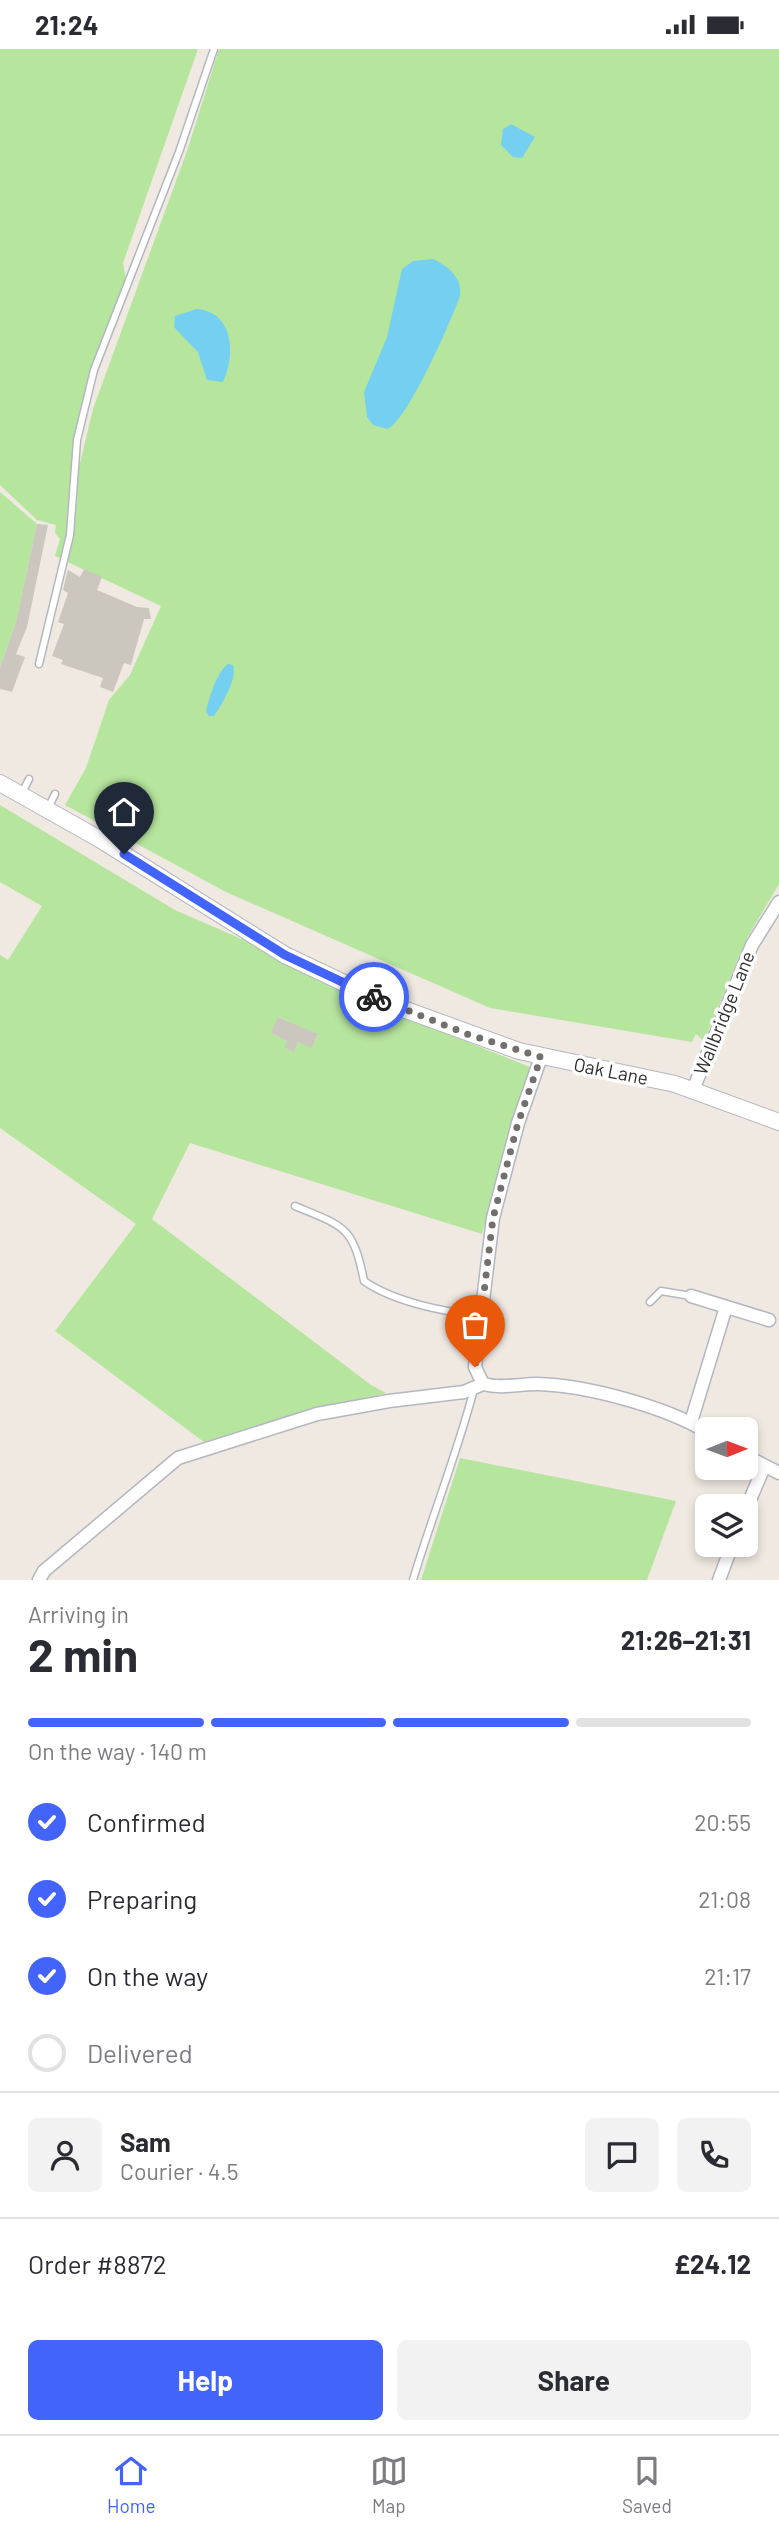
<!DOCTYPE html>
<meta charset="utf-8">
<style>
body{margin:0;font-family:Barlow,sans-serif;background:#f2f2f3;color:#2b2b33;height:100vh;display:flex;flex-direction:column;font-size:26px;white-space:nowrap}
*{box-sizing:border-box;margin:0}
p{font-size:23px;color:#7c7c81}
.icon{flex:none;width:38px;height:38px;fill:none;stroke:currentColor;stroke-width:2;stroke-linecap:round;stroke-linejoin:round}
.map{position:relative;height:1531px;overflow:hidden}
.sheet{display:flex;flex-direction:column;background:#fff;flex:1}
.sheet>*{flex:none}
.needle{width:46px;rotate:89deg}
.controls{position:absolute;left:695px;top:1368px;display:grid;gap:14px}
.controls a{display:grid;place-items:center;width:63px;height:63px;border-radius:10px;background:#fff;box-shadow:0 4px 10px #0003;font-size:35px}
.pin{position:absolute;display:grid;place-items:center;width:60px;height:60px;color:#fff;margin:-72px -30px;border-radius:50% 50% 50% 0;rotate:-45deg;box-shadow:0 0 7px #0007}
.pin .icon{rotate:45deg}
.courier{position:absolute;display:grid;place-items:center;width:70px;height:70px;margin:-35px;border:5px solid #4264fb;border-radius:50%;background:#fff;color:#222;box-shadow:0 2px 9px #0007}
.summary em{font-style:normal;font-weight:700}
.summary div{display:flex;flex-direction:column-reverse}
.summary{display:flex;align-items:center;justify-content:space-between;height:119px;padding:0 28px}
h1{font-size:46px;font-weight:700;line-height:52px}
.bar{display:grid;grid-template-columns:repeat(4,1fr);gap:10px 7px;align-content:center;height:84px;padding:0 28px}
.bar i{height:9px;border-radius:5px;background:#e1e1e2}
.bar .active{background:#4264fb}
.bar p{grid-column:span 4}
.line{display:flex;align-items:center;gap:18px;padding:0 28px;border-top:2px solid #e1e1e2}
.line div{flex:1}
.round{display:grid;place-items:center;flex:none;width:74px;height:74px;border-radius:10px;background:#f2f2f3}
ol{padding:0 28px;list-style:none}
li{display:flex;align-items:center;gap:21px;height:77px}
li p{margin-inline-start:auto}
li .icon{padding:7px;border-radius:50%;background:#4264fb;color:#fff;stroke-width:4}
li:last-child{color:#7c7c81}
li i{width:38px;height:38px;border:4px solid #e1e1e2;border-radius:50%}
.primary-button{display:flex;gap:14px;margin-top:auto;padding:14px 28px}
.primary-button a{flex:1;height:80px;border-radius:10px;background:#4264fb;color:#fff;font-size:28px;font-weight:700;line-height:80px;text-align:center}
.primary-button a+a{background:#f2f2f3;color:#2b2b33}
.status{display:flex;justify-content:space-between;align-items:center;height:49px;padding:0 35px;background:#fff;direction:ltr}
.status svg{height:19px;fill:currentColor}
.tabs{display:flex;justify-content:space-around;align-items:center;height:98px;border-top:2px solid #e1e1e2;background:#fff;font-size:19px;color:#7c7c81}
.tabs a{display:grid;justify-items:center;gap:4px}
.tabs .active{color:#4264fb}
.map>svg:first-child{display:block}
</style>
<div class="status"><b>21:24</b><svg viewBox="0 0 49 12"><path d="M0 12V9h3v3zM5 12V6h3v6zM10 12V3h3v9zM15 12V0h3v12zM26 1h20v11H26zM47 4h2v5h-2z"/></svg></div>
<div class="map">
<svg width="779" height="1531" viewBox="0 0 779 1531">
<rect width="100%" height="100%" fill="#efe9e1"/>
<g fill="#b6e59e" fill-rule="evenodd">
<path d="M0 0H198L123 214 126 231 91 323 75 388 70 456 93 360 188 99 219 0H779V835L747 889 704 992 696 985 692 993 490 959 226 843 65 756 86 719 109 651 130 626 161 557 55 507 60 490 55 484 56 476 37 471 0 436Z"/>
<path d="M0 443 37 475 16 573 0 618Z"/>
<path d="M0 756 175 861 357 940 425 976 530 1018 482 1185 190 1094 152 1170 371 1336 386 1344 204 1393 55 1282 136 1175 0 1079V906L8 911 42 857 0 833ZM279 968 318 986 312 998 298 993 294 1002 287 992 271 984Z"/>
<path d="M460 1409 676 1452 647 1531H421Z"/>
</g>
<g fill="#75cff0">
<path d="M511 75 535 88 522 109 513 108 501 96 503 80Z"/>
<path d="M433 210C448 217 463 229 460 247 450 274 410 367 388 380L373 376 367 368 364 343 387 288 402 220 413 212Z"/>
<path d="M196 260C234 262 236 307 223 333L207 331 198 303 174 278 175 267Z"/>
<path d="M228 615 233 616C238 628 222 656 214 667H209L206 662C210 648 216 624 228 615Z"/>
</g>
<g fill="#cbc7bf">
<path d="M37 475 48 476 27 578 16 605 25 608 12 643 0 640V618L16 573Z"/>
<path d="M84 520 102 528 97 541 137 558 149 559 151 570H144L131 616 124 614 113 643 100 638 103 629 61 615 63 611 52 607 64 575 58 573 68 544 63 541 67 524 68 521 80 528Z"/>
<path d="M278 968 318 985 312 999 298 993 294 1003 284 998 287 992 271 984Z"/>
</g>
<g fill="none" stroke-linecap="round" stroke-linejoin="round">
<g stroke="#b4b7c1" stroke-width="9">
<g id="lane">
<path d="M39 615 70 486 77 391 94 321 179 103 214 0"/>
<path d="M22 744 29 730"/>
<path d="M48 759 55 745"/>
<path d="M295 1157C345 1178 353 1177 364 1232 394 1253 445 1263 481 1267"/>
<path d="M650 1253 661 1242 691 1247"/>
<path d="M413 1531C432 1467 457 1405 474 1340"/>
</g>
</g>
<g stroke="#b4b7c1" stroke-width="15">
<g id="street">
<path d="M541 1008 518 1074 493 1169 475 1318 483 1335C501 1340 519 1335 537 1335 586 1336 666 1358 707 1383"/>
<path d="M693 1041 752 896 779 853"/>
<path d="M691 1247 769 1271"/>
<path d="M691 1373 726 1258"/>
<path d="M746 1407 779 1424"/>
<path d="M746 1460 764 1418"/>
<path d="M39 1531 44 1522 178 1409 317 1365 389 1352 464 1343 483 1335"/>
<path d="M719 1531 732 1496"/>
</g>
</g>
<g stroke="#b4b7c1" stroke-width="18">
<path id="secondary" d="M0 734 101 791 285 906 384 953 519 1002 675 1035 779 1073"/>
</g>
<use href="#lane" stroke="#fff" stroke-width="6"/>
<use href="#street" stroke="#fff" stroke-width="12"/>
<use href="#secondary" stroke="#fff" stroke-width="16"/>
</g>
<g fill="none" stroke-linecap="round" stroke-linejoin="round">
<path stroke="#726f6d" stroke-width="7" stroke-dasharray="0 12.6" d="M374 948 467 985 541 1008 518 1074 493 1169 475 1318"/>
<path stroke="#4264fb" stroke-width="9" d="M124 805 285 906 374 948"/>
</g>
<g text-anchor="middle" stroke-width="7" stroke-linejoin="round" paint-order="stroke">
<g font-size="19" fill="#2e2e2e" stroke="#fff">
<text transform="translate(724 964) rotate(-68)" y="7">Wallbridge Lane</text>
<text transform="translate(611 1022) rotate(11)" y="7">Oak Lane</text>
</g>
</g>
</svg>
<div class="controls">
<a><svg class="needle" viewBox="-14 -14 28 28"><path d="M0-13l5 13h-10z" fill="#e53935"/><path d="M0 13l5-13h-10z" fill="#7c7c81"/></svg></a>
<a><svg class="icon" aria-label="layers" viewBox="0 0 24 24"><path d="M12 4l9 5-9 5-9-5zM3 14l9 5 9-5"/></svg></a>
</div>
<div class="pin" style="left:475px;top:1318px;background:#ea580c"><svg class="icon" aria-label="bag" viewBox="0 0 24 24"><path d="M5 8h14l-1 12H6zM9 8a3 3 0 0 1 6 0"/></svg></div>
<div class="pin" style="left:124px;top:805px;background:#1f2937"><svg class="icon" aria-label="home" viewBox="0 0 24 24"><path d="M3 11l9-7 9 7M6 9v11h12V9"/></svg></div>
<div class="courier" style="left:374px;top:948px"><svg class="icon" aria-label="bike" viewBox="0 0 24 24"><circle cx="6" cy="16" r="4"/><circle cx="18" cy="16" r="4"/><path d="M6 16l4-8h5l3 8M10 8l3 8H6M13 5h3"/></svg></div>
</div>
<section class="sheet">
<div class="summary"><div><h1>2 min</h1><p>Arriving in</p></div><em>21:26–21:31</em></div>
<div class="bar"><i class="active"></i><i class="active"></i><i class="active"></i><i></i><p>On the way · 140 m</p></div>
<ol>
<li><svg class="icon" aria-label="check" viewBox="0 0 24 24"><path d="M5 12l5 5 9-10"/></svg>Confirmed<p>20:55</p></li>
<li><svg class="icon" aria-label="check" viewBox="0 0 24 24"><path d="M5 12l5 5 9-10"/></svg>Preparing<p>21:08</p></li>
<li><svg class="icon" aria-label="check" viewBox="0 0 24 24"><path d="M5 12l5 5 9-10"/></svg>On the way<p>21:17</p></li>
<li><i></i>Delivered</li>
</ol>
<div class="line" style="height:126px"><a class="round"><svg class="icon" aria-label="person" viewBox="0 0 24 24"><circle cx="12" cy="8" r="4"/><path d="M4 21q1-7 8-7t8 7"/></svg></a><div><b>Sam</b><p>Courier · 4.5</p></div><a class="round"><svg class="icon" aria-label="chat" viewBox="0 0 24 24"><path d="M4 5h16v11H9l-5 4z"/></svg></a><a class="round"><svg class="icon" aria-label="phone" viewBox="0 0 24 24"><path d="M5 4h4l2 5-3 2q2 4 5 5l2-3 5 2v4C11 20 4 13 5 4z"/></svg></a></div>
<div class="line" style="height:91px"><div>Order #8872</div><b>£24.12</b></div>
<div class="primary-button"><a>Help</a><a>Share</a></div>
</section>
<nav class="tabs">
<a class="active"><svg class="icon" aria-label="home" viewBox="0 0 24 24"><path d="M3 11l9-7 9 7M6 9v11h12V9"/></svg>Home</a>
<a><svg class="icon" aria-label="map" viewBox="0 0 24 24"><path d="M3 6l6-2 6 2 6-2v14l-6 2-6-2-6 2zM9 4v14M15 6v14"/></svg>Map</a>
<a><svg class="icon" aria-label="saved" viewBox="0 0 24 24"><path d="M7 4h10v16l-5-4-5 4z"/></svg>Saved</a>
</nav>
